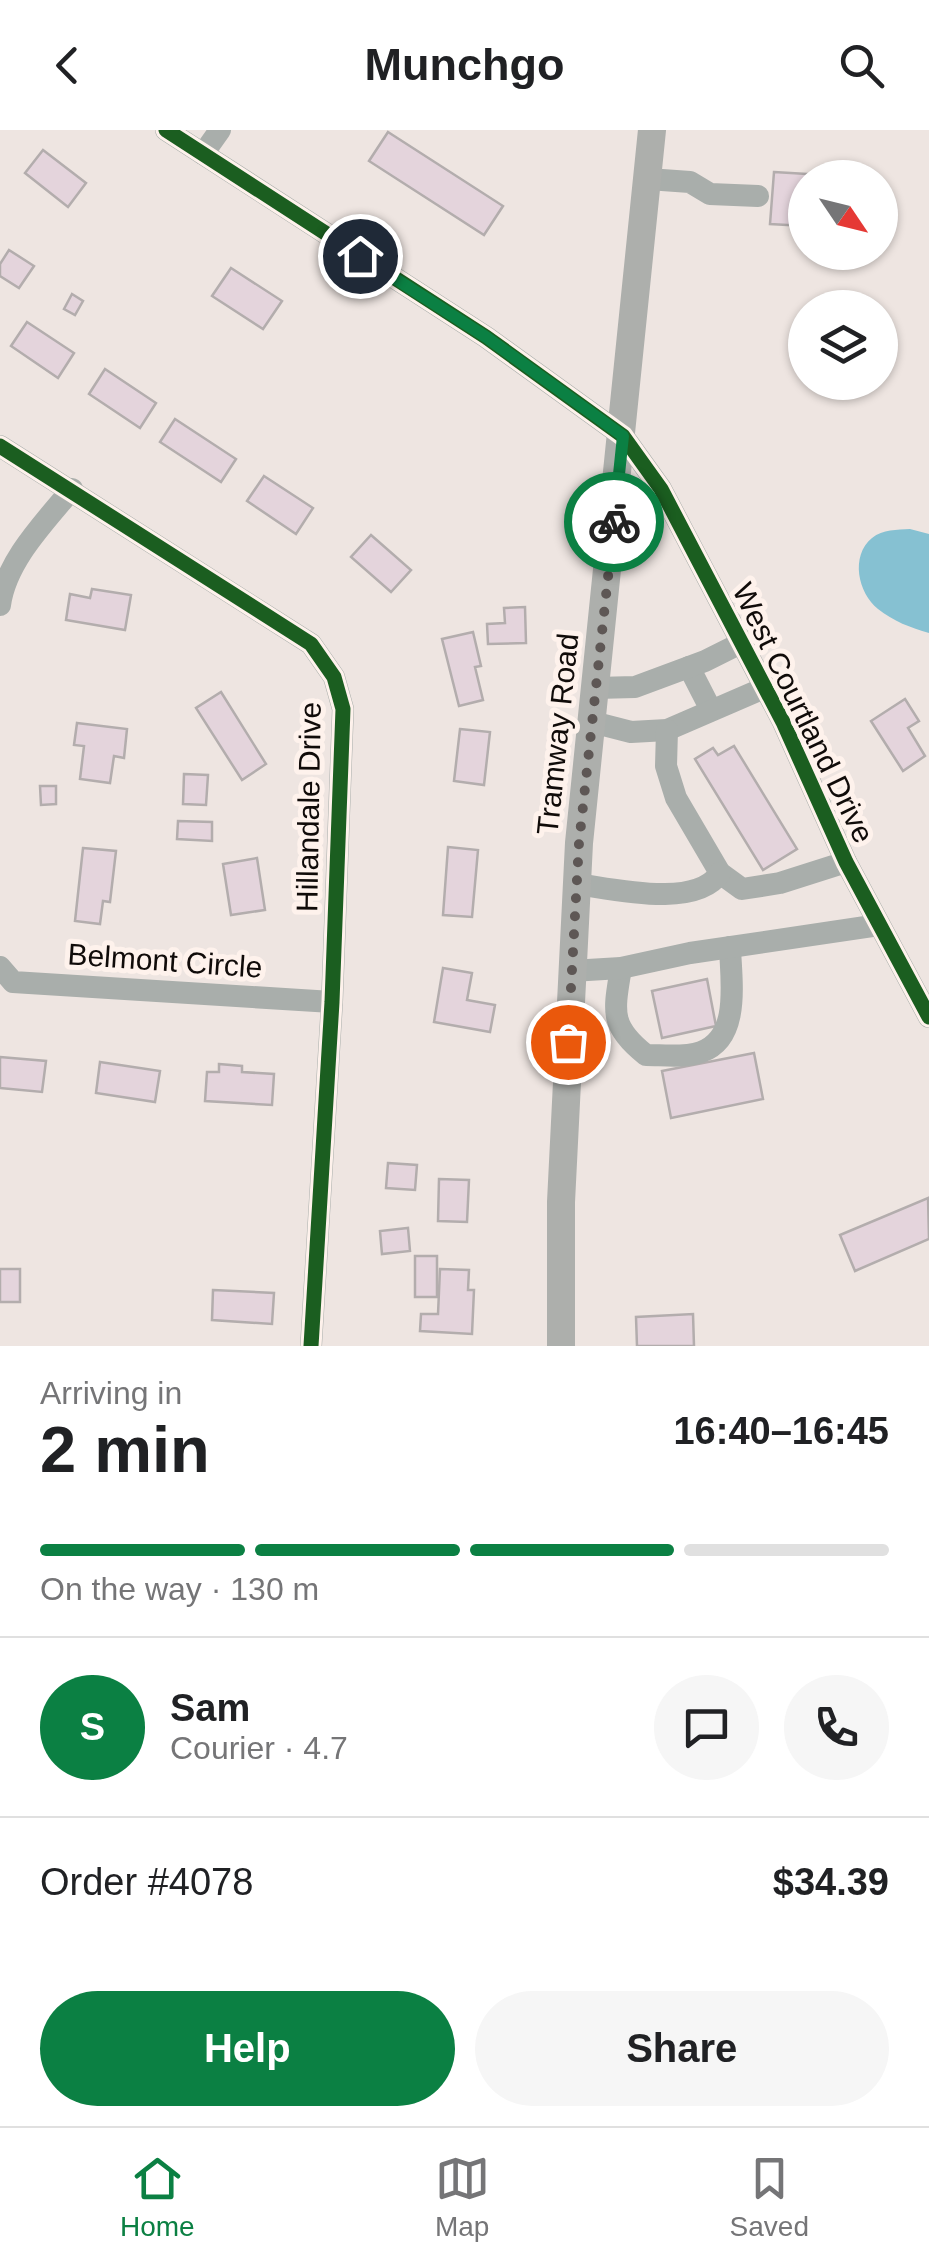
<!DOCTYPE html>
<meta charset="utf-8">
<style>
body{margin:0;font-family:Helvetica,sans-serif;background:#f6f6f6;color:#202124;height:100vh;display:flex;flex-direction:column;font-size:38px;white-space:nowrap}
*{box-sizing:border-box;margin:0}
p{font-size:32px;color:#757577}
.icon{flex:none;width:55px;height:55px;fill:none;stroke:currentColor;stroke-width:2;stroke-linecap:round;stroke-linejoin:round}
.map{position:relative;height:1216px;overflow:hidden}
.side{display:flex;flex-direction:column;background:#fff;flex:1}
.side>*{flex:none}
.needle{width:65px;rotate:125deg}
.fabs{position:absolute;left:788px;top:30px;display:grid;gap:20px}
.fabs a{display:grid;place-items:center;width:110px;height:110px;border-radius:50%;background:#fff;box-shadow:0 2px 8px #0004;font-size:50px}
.pin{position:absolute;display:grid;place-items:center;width:85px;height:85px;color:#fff;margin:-42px;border:5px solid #fff;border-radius:50%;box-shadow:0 2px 10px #0007}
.courier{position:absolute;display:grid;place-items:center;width:100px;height:100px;margin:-50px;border:8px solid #0b8043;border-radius:50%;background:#fff;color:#222;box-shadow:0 2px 12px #0007}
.head em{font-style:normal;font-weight:600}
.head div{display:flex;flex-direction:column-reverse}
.head{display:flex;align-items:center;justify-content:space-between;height:170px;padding:0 40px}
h1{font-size:65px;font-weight:600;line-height:75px}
.bar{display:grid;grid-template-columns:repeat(4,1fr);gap:15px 10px;align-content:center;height:120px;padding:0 40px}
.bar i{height:12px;border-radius:8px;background:#e0e0e0}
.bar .selected{background:#0b8043}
.bar p{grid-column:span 4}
.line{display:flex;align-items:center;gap:25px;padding:0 40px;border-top:2px solid #e0e0e0}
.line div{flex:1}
.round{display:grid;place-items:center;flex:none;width:105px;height:105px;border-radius:52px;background:#f6f6f6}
.action{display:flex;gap:20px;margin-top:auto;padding:20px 40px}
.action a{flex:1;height:115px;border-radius:60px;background:#0b8043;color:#fff;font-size:40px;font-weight:600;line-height:115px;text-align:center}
.action a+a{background:#f6f6f6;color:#202124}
header{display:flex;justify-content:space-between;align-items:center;height:130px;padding:0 40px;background:#fff;font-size:45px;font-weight:600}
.menu{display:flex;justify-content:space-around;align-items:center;height:140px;border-top:2px solid #e0e0e0;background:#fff;font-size:28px;color:#757577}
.menu a{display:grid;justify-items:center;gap:5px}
.menu .selected{color:#0b8043}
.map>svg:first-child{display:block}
</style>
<header><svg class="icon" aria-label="back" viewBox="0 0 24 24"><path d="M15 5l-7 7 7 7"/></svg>Munchgo<svg class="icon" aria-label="search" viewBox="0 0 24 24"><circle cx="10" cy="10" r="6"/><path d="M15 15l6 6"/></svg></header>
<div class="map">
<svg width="929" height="1216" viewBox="0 0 929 1216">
<rect width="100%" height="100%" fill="#eee5e1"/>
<path fill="#86c1d2" d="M910 399 929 404V503C911 498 893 491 878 479 858 463 850 426 872 408 883 399 897 400 910 399Z"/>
<g fill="#e4d4dc" stroke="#b3adad" stroke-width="2.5">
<path d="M388 2 503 76 484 105 369 31Z"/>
<path d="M43 20 86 53 68 77 25 43Z"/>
<path d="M774 42 824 45 805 48V96L770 94Z"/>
<path d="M9 120 34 136 19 158 0 146V134Z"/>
<path d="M231 138 282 171 263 199 212 166Z"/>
<path d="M72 164 83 171 75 185 64 179Z"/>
<path d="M27 192 74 223 58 248 11 216Z"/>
<path d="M105 239 156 273 140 298 89 264Z"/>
<path d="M175 289 236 329 221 352 160 312Z"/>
<path d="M264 346 313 378 296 404 247 371Z"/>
<path d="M371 405 411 440 391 462 351 427Z"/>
<path d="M92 459 131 465 125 500 66 490 70 464 90 468Z"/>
<path d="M525 477 526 513 488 514 487 494 505 493 504 478Z"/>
<path d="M473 502 481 536 475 537 483 570 459 576 442 509Z"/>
<path d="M221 562 266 634 242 650 196 578Z"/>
<path d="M905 569 919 591 908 598 925 626 903 641 871 591Z"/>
<path d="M77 593 127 599 124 628 114 626 110 653 80 649 84 616 74 615Z"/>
<path d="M460 599 490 602 484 655 454 651Z"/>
<path d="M734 616 797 719 763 740 695 629 713 618 718 625Z"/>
<path d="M184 644 208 645 206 675 183 674Z"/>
<path d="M40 656H56V674L41 675Z"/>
<path d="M178 691 212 692V711L177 709Z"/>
<path d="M448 717 478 720 472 787 443 785Z"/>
<path d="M83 718 116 721 110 772 103 771 100 794 75 791Z"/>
<path d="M257 728 265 780 231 785 223 734Z"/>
<path d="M443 838 472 843 467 870 495 875 490 902 434 892Z"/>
<path d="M707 849 716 896 662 908 652 861Z"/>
<path d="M754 923 763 969 671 988 662 941Z"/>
<path d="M0 927 46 931 42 962 0 958Z"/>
<path d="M100 932 160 941 155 972 96 963Z"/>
<path d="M219 934 242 936V942L274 944 272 975 205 971 207 942H219Z"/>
<path d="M388 1033 417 1035 415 1060 386 1058Z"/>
<path d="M439 1049 469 1050 467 1092 438 1091Z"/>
<path d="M928 1068 929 1109 855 1141 840 1105Z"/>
<path d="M408 1098 410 1121 382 1124 380 1101Z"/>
<rect x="415" y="1126" width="22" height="41"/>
<rect x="0" y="1139" width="20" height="33"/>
<path d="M440 1139 469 1140 468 1160H474L472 1204 420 1201 421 1184H438Z"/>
<path d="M213 1160 274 1163 272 1194 212 1190Z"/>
<path d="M693 1184 694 1216H637L636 1187Z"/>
</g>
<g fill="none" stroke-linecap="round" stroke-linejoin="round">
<g stroke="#a9aeab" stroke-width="22">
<path d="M166 0 486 207 623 306 661 359 783 592 846 732 929 887"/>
<path d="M203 24 220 0"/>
<path d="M648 49 690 52 710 64 758 66"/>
<path d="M0 316 311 514 334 547 343 579 332 872 311 1216"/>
<path d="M0 475C6 431 44 393 72 359"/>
<path d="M689 537 711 580"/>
<path d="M596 558 635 557 705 531 741 513"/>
<path d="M592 592 631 602 667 600 764 558"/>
<path d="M667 600 666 636 676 668 720 743 742 759 780 753 846 732"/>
<path d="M577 754C614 759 696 779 720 743"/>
<path d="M0 837 13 852 332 872"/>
<path d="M621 838C614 881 609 896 646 925 663 925 685 928 701 922 741 908 731 851 730 817"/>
<path d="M571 841 621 838 690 823 879 795"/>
</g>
<path stroke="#adafac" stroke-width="28" d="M561 1216V1072L579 713 652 0"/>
<g stroke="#fef2ec" stroke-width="21">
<g id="cycleway">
<path d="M166 0 486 207 623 306 661 359 783 592 846 732 929 887"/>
<path d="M0 316 311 514 334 547 343 579 332 872 311 1216"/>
</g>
</g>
<use href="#cycleway" stroke="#1b5e20" stroke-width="15"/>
</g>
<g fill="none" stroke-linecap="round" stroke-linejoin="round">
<path stroke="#5e5755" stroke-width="10" stroke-dasharray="0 18" d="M568 912 579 713 614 392"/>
<path stroke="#0b8043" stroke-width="12" d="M360 126 486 207 623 306 614 392"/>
</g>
<g text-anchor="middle" stroke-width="10" stroke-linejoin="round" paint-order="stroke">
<g font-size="30" fill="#100b09" stroke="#fef2ec">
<text transform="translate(803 583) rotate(64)" y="10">West Courtland Drive</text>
<text transform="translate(558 604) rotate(-84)" y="10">Tramway Road</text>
<text transform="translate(309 677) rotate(-89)" y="10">Hillandale Drive</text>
<text transform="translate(165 831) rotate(4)" y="10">Belmont Circle</text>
</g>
</g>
</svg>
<div class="fabs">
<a><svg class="needle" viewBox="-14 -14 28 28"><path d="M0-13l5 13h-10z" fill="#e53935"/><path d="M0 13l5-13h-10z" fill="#757577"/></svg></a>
<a><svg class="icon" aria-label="layers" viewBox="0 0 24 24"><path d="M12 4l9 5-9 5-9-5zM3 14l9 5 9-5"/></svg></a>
</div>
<div class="pin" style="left:568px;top:912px;background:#ea580c"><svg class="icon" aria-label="bag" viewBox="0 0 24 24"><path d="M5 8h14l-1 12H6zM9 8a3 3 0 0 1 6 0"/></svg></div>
<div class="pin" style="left:360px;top:126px;background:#1f2937"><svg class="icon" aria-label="home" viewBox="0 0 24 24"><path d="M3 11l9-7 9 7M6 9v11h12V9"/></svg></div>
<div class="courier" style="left:614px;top:392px"><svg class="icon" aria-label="bike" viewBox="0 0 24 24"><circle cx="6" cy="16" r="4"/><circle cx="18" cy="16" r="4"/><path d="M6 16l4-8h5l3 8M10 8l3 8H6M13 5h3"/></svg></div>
</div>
<section class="side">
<div class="head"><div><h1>2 min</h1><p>Arriving in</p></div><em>16:40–16:45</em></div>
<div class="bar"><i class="selected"></i><i class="selected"></i><i class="selected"></i><i></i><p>On the way · 130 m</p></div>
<div class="line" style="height:180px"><b class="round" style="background:#0b8043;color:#fff">S</b><div><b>Sam</b><p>Courier · 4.7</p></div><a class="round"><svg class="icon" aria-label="chat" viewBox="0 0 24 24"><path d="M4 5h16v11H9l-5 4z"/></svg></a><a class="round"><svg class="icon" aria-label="phone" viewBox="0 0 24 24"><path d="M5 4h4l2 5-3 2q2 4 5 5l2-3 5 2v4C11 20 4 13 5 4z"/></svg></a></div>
<div class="line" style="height:130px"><div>Order #4078</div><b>$34.39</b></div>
<div class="action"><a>Help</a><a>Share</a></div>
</section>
<nav class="menu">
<a class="selected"><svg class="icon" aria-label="home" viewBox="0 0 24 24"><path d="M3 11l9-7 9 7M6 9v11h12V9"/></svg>Home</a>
<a><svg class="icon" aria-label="map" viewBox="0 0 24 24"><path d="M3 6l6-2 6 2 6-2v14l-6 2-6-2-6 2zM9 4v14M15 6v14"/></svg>Map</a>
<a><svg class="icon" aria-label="saved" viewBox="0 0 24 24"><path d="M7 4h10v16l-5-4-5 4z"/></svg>Saved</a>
</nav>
